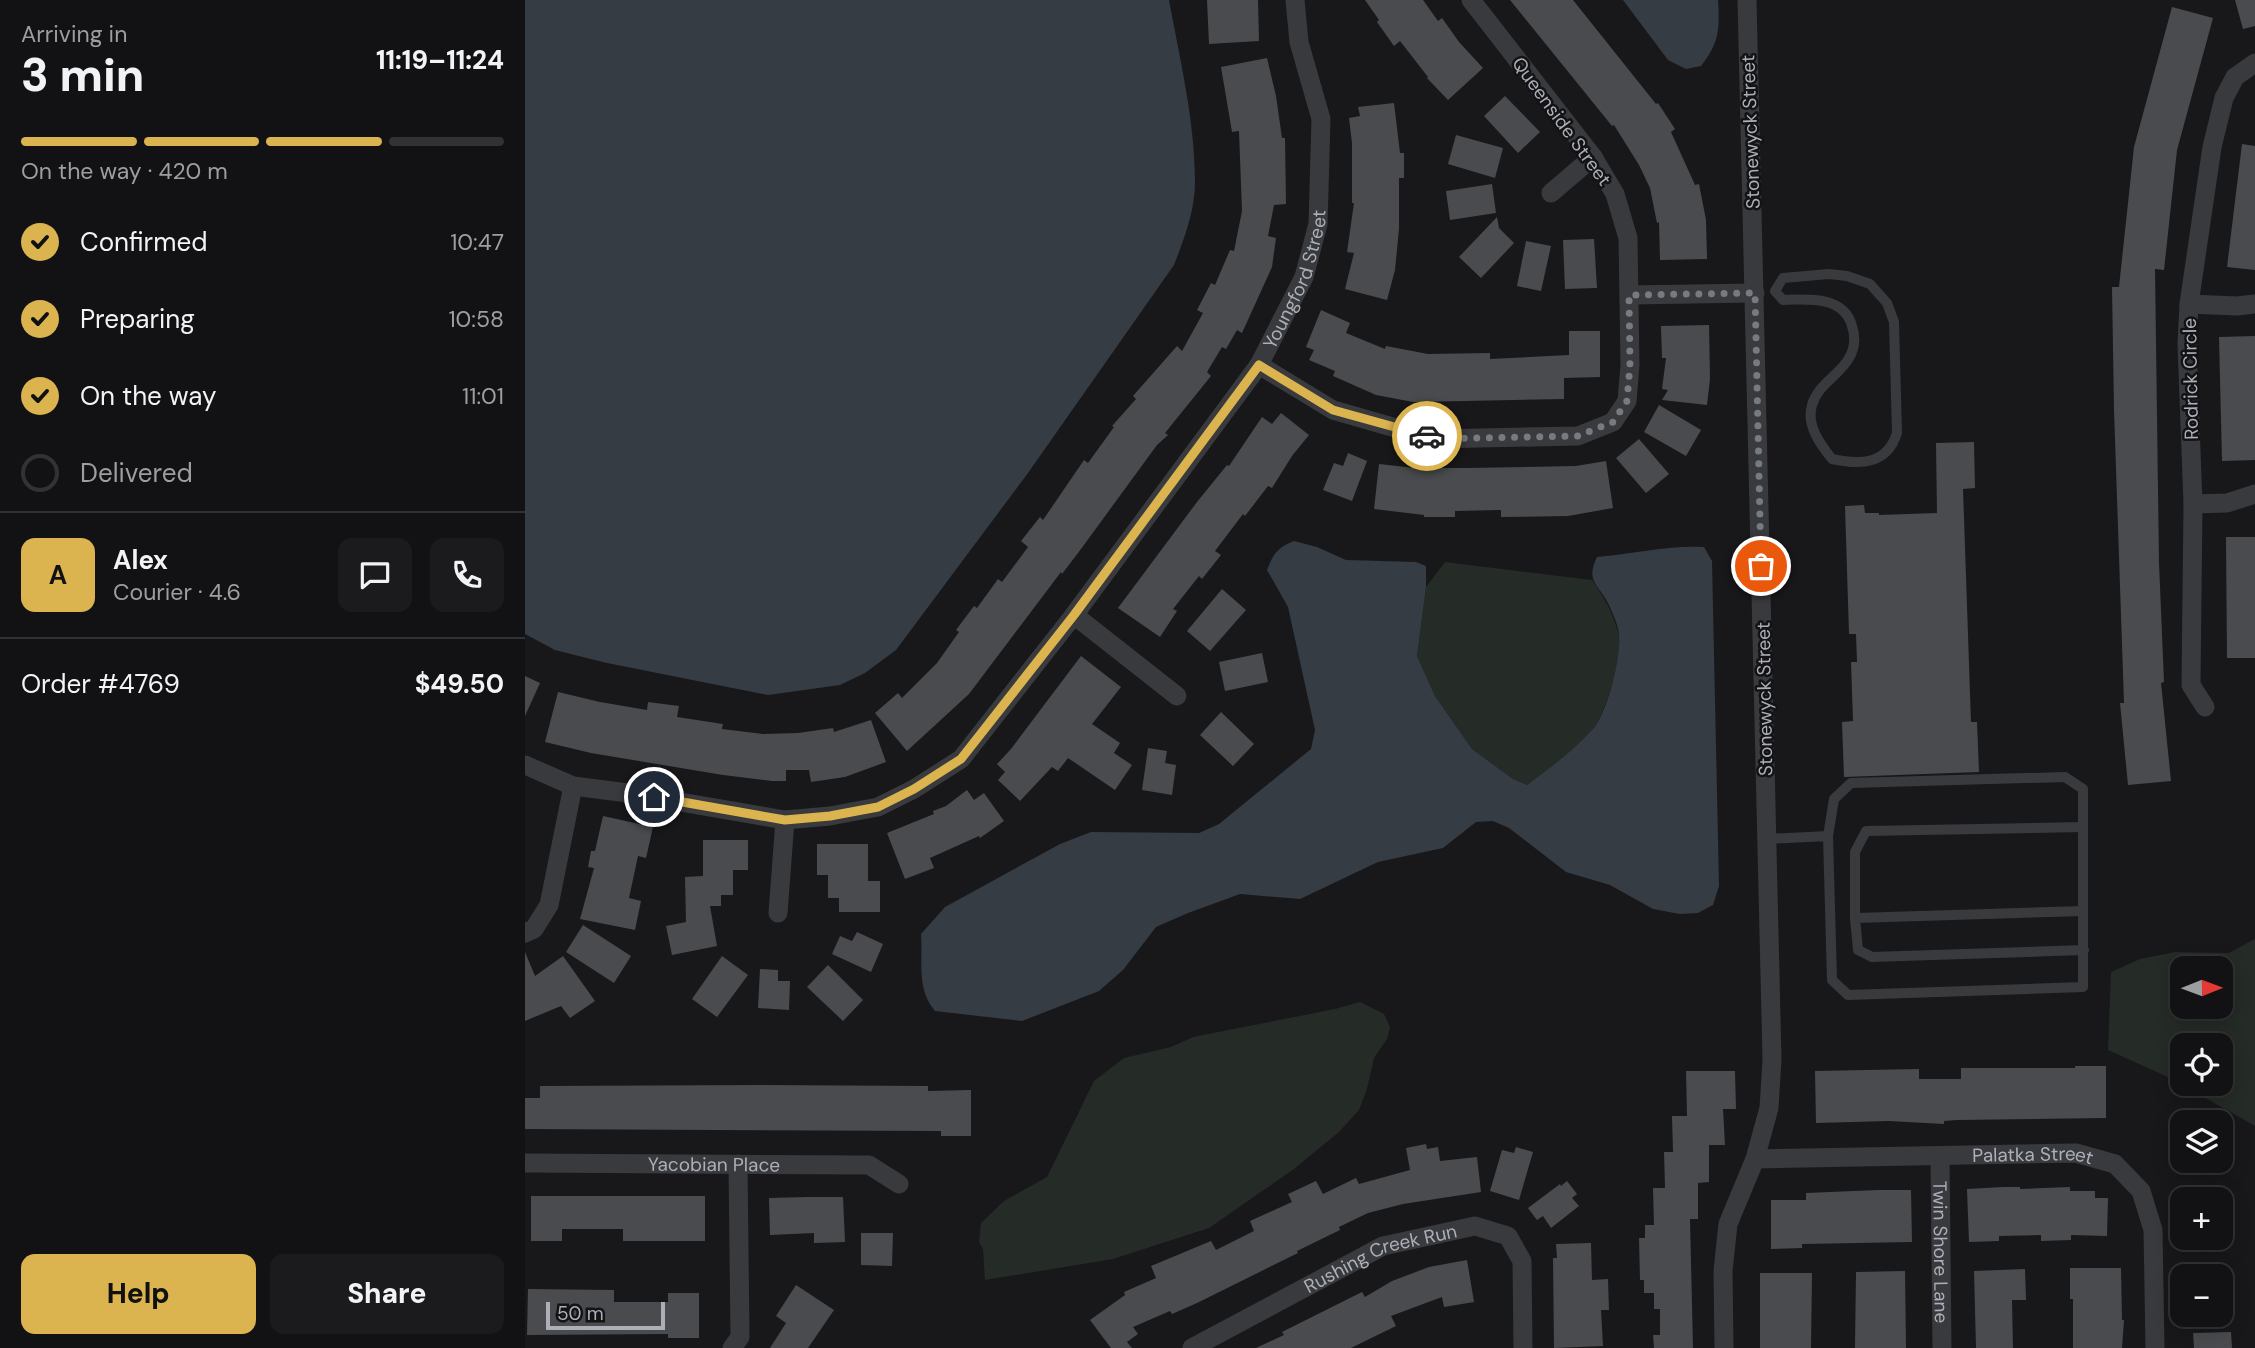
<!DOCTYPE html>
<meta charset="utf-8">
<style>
body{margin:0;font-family:"DM Sans",sans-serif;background:#1b1b1d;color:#f1f3f6;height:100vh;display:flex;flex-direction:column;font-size:26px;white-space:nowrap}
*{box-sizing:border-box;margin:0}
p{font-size:23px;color:#9c9ea0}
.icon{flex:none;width:38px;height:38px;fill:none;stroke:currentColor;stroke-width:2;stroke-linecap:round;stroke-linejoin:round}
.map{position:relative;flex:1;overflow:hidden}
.sheet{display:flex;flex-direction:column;background:#121214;width:525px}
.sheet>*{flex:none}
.needle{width:46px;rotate:89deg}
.buttons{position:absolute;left:1645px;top:956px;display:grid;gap:14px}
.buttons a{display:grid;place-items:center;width:63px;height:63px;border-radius:14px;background:#121214;box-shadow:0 4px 18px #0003,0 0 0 2px #313234;font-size:35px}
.scale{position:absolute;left:21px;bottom:18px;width:119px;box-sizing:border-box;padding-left:7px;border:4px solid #acafb8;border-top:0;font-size:19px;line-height:24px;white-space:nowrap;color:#acafb8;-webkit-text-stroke:5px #131315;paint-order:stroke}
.pin{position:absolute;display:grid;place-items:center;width:60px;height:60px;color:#fff;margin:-30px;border:4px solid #fff;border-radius:50%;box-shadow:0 2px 7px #0007}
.courier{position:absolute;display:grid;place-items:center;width:70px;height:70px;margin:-35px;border:5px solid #dbb44f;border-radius:50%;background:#fff;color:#222;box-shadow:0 2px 9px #0007}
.summary em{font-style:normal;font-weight:800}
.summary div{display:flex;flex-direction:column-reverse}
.summary{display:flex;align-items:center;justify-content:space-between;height:119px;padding:0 21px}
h1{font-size:46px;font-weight:800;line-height:52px}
.bar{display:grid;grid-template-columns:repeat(4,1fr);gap:10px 7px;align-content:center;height:84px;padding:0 21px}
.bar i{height:9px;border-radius:5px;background:#313234}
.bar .selected{background:#dbb44f}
.bar p{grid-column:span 4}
.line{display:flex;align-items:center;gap:18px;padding:0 21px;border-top:2px solid #313234}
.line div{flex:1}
.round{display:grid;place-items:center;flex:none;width:74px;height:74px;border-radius:14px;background:#1b1b1d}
ol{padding:0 21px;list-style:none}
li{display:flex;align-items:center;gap:21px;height:77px}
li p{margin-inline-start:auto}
li .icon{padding:7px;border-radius:50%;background:#dbb44f;color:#111;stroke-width:4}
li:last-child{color:#9c9ea0}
li i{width:38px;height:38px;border:4px solid #313234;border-radius:50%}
.button{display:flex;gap:14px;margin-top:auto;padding:14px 21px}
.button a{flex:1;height:80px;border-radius:14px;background:#dbb44f;color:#111;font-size:28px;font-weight:800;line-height:80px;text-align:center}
.button a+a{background:#1b1b1d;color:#f1f3f6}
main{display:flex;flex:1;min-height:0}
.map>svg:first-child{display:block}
</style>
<main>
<section class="sheet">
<div class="summary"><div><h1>3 min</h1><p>Arriving in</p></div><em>11:19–11:24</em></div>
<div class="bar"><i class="selected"></i><i class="selected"></i><i class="selected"></i><i></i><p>On the way · 420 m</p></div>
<ol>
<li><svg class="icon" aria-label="check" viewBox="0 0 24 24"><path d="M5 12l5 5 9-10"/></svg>Confirmed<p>10:47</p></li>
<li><svg class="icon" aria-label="check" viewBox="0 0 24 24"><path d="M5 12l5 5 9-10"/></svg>Preparing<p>10:58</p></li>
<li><svg class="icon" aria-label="check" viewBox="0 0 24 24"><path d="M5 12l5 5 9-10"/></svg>On the way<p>11:01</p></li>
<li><i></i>Delivered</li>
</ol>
<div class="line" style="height:126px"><b class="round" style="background:#dbb44f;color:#111">A</b><div><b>Alex</b><p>Courier · 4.6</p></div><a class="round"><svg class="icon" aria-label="chat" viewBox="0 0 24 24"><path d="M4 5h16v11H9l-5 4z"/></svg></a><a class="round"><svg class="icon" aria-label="phone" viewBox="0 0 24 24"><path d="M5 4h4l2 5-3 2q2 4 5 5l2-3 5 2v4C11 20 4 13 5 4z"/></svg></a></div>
<div class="line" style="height:91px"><div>Order #4769</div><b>$49.50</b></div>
<div class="button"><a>Help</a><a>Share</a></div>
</section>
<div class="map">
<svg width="1730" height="1348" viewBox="0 0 1730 1348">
<rect width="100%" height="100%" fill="#18181a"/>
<g fill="#252b26" fill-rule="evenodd">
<path d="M920 562 1067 580C1078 596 1088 612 1093 632 1099 654 1082 706 1071 725 1060 743 1020 772 1002 785L988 779 947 749 910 696 892 656 901 587Z"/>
<path d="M1730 939V1126L1645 1078 1583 1050 1586 972 1615 959 1650 952 1704 953ZM1657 968H1696V1006H1657ZM1657 1045H1696V1083H1657Z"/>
<path d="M835 1002 859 1014 865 1027 862 1039 849 1058 842 1089 834 1110 814 1132 769 1169 684 1228 588 1259 460 1280 458 1249 454 1242 456 1223 479 1201 522 1177 569 1081 599 1058 646 1047 668 1037 810 1009Z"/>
</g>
<g fill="#353c43">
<path d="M0 0H644C655 60 670 121 670 182 670 211 659 239 649 265L503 473 371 650 340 673 315 685 243 695 82 663 30 650 0 634Z"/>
<path d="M1098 0H1193C1195 29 1194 43 1176 66L1161 69 1143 60Z"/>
<path d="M769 541 792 547 821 560 891 562 901 566V587L892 656 910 696 947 749 988 779 1002 785C1025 768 1049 750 1068 729 1082 713 1096 658 1094 636 1094 627 1088 614 1084 605 1074 584 1060 582 1072 557 1108 554 1143 545 1179 547L1187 561 1194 886 1188 905 1173 913 1155 914 1128 909 1085 885 1041 872 984 828 968 821 951 822 918 848 853 862 775 899 715 894 663 913 631 927 598 970 574 991 497 1021 410 1011C391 989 398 961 396 934L420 907 535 844 566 832 674 833 694 824 786 749 790 730 763 607 742 570C748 554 753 547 769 541Z"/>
</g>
<g fill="#4a4b4e">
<path d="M682 0H733L734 41 684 44Z"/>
<path d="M840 0H898L913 21 917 18 934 42 958 68 923 100 902 78 903 77 875 41 869 46 852 22 854 20Z"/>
<path d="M985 0H1048L1131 104 1133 103 1150 129 1146 132 1170 185 1174 184 1181 220 1182 259 1135 260 1134 222 1132 223 1125 188 1114 165 1089 125 1087 126Z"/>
<path d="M1710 0H1730V26L1718 29Z"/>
<path d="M1647 7 1688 18 1652 150 1639 270 1630 269 1634 563 1639 682 1636 683 1646 781 1603 785 1595 703H1599L1589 410 1587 287H1594L1609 147Z"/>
<path d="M742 58 751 96 757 138H760L761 204 749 205 743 236 751 238 747 267 717 333 712 330 701 349 697 347 682 372 686 376 640 433 643 435 632 445 556 549 537 574 536 572 444 694 382 751 350 713 373 693 377 698 412 663 434 632 431 630 449 606 452 608 473 579 477 582 503 547 496 541 515 517 518 520 559 460 563 463 589 427 587 426 611 399 608 396 652 346 657 351 678 313 672 310 686 283 690 285 705 250 709 251 717 211 714 131 707 132 696 67Z"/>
<path d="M980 96 1015 132 993 153 959 116Z"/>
<path d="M869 103 875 153H879V178H874V229L870 270 862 300 820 289 829 253 822 252 829 203H827V143L824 118 835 116 833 107Z"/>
<path d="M931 135 978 148 970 178 923 164Z"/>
<path d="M1717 144 1730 146V270L1702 267Z"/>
<path d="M967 184 971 213 925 220 921 191Z"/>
<path d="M972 217 974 228 989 243 956 278 934 257Z"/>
<path d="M1069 239 1072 288 1040 289 1038 240Z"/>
<path d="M1001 241 1026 246 1016 291 992 286Z"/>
<path d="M796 310 825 323 821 333 860 349 861 346 903 354 965 353V359L1044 355V331H1075V377L1039 378V399L888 402 851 395 808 376 810 371 784 360 789 350 781 347Z"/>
<path d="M1184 325 1185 379 1182 405 1137 400 1143 390 1137 389 1141 358H1137L1136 326Z"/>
<path d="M1730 336V460L1697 461 1694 337Z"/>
<path d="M1134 405 1176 430 1161 456 1119 432Z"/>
<path d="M756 413 784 435 767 456 747 488 743 486 720 516 718 514 690 551 696 555 677 579 674 576 648 609 652 611 635 637 593 608 672 502 702 465 704 466 737 417 747 424Z"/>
<path d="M1114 439 1144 474 1121 493 1091 458Z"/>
<path d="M1449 442 1450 488 1438 489 1446 722H1452L1454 772 1319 777 1317 722 1328 721 1326 662H1332L1331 634H1324L1320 506 1339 505 1340 513H1354V515L1412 513 1411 443Z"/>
<path d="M823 453 842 461 827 501 798 490 809 463 818 466Z"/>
<path d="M1081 461 1088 508 1043 516 976 517V510L930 511V517H899V515L849 509 854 464 890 468H941L1051 466Z"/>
<path d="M1701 537H1730V658H1702Z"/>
<path d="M697 589 721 610 685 651 662 631Z"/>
<path d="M737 653 743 682 700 691 694 662Z"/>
<path d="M556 656 596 687 567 724 595 743 589 753 607 765 590 790 543 758 533 771 527 767 495 801 473 780 480 772 472 764 486 749Z"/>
<path d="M0 676 15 683 0 716Z"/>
<path d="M33 692 75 702 122 710 123 702 154 706 152 717 198 724 197 729 238 734 273 733 308 728 309 732 346 720 361 762 320 777 286 782 284 770H261V781H247L198 775 66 753 20 742Z"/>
<path d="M696 712 729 744 708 766 675 735Z"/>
<path d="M623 748 642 751 640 763 651 765 647 795 617 790Z"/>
<path d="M442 790 449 800 459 793 479 821 455 838 454 836 405 858 409 868 380 879 362 833 409 814 408 811 421 806Z"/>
<path d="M78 816 128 827 121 858 113 856 104 898 116 901 110 930 55 919 69 868 63 867 66 851H70Z"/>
<path d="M178 840H223V870H208V895H196V906H185L192 946 147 955 141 926 161 922 160 877 178 876Z"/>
<path d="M292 844H343V881H355V912H314V898H303V875H292Z"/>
<path d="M58 925 106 956 89 983 41 952Z"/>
<path d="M332 932 358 944 346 972 307 954 315 936 327 941Z"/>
<path d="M0 952 10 976 38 956 70 1001 45 1018 36 1006 0 1021Z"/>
<path d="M197 956 223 975 192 1017 167 999Z"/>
<path d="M303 965 338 1000 318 1021 282 987Z"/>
<path d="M235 969 253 970V981H265L264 1010 233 1008Z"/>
<path d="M1550 1066H1581V1118L1432 1120 1419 1121V1124L1364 1121 1291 1123 1290 1071 1394 1069V1079H1436V1068H1550Z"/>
<path d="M1161 1071H1210L1211 1109H1198L1200 1145H1184V1182L1173 1183V1219H1165L1168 1348H1129L1128 1335H1135V1309H1129V1293H1119V1280H1115L1114 1238H1120V1225H1129L1128 1188H1140L1139 1152H1148L1147 1116H1162Z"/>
<path d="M237 1085 403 1086V1091L446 1090V1136H416V1131L0 1129V1098H15V1086Z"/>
<path d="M901 1144 902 1149 913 1147 915 1161 952 1157 956 1192 878 1204 843 1213 814 1227 815 1230 772 1251 773 1253 672 1303 647 1314 645 1311 608 1327 613 1334 602 1342 607 1348H586L565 1320 600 1295 599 1292 631 1278 626 1266 686 1241 691 1250 729 1231 725 1221 767 1202 763 1194 791 1181 798 1194 831 1178 834 1184 885 1170 881 1148Z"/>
<path d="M991 1147 1008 1152 994 1200 965 1191 977 1150 989 1153Z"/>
<path d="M1042 1181 1052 1194 1047 1198 1054 1206 1026 1228 1018 1216 1012 1220 1003 1208 1035 1184 1036 1186Z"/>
<path d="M1478 1187H1495V1189L1545 1187V1191H1570V1198H1583L1582 1236 1546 1235V1240L1516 1241V1235L1474 1236V1241L1444 1242 1442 1189Z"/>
<path d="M1353 1190H1386L1387 1242 1277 1244V1248L1246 1249V1200H1281V1193Z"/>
<path d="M6 1196H180V1241H98V1229H37V1241H6Z"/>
<path d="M282 1197H318L320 1242 289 1243V1233L245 1235 244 1198Z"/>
<path d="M336 1233H368L367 1266 336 1265Z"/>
<path d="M1066 1243 1067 1280 1083 1279 1084 1310H1076L1078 1346 1029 1348 1028 1258H1032L1031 1244Z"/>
<path d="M942 1260 949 1302 919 1307 917 1297 866 1316 871 1326 826 1348H731L759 1335 757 1332 837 1292 840 1297 867 1281 904 1267Z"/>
<path d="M1545 1268H1596L1597 1320H1599L1597 1348H1548V1299H1545Z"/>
<path d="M1500 1269 1501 1300H1487L1488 1348H1451L1449 1271Z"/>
<path d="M1380 1271 1381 1348H1330L1331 1272Z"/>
<path d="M1235 1273H1287L1286 1348H1235Z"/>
<path d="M271 1285 309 1310 283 1348H245L261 1323 251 1316Z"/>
<path d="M3 1289 89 1290V1302H143V1293H174V1338H143V1334L2 1335Z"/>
<path d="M1706 1332 1707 1348H1669L1668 1333Z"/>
</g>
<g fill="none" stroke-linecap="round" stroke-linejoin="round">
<g stroke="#393a3e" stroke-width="10">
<path d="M1304 274 1322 276 1345 284 1362 303 1369 322 1372 433C1362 465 1335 465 1307 459 1295 444 1281 425 1287 405 1293 384 1315 375 1324 358 1330 348 1331 338 1327 326 1319 296 1284 299 1258 300L1250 291 1258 278Z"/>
<path d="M1242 839 1303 836 1309 799 1326 783 1540 777 1558 789V987L1323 995 1307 980 1303 836"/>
<path d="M1558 911 1330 918 1333 950 1347 957 1559 950"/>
<path d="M1330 918V852L1341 831 1558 827"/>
</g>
<g stroke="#393a3e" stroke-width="19">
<path d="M1026 193 1068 157"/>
<path d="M1104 295 1230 293"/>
<path d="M1664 304 1712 306 1730 304"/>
<path d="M734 365 808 410 909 439 1053 436 1088 422 1102 401 1105 365 1103 238 1090 194 1068 157 946 0"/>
<path d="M1668 504 1702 503 1730 494"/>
<path d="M549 615 652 696"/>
<path d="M1680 707 1666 685 1668 504 1662 344 1664 304 1687 147 1699 98 1710 77 1730 63"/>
<path id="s1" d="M0 765 48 786 103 793 260 820 305 816 353 807 389 789 436 759 549 615 734 365 779 277 793 224 796 119 774 42 770 0"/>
<path d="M253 913 260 820"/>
<path d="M0 933 9 929 24 905 48 786"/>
<path id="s2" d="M1415 1156 1417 1348"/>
<path id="s3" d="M1230 1159 1551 1153 1590 1164 1616 1191 1628 1230 1630 1348"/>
<path id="s4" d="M0 1163 344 1165 374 1184"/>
<path d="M207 1348 215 1337 213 1164"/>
<path id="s5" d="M667 1348 858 1246 950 1226 983 1236 997 1261 998 1348"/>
<path d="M1199 1348 1198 1271 1203 1224 1230 1159 1244 1108 1247 1060 1222 0"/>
</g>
</g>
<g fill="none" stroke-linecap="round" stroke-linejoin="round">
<path stroke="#787a81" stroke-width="7" stroke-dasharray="0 12.6" d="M902 436 909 439 1053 436 1088 422 1102 401 1105 365 1104 295 1230 293 1236 566"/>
<path stroke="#dbb44f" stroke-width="9" d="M129 797 260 820 305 816 353 807 389 789 436 759 549 615 734 365 808 410 902 436"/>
</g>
<g text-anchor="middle" stroke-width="5" stroke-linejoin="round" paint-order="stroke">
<g font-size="19" fill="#acafb8" stroke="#131315">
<text transform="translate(1037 121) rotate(54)" y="7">Queenside Street</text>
<text transform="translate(1225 132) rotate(-92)" y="7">Stonewyck Street</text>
<text dy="7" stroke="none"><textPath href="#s1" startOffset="1045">Youngford Street</textPath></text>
<text transform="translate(1665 379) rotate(-91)" y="7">Rodrick Circle</text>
<text transform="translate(1239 699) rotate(-91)" y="7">Stonewyck Street</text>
<text dy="7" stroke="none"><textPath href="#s3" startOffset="278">Palatka Street</textPath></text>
<text dy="7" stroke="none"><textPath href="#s4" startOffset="189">Yacobian Place</textPath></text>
<text dy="7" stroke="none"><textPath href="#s2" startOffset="96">Twin Shore Lane</textPath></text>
<text dy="7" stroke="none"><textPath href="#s5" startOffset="210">Rushing Creek Run</textPath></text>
</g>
</g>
</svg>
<div class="buttons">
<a><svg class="needle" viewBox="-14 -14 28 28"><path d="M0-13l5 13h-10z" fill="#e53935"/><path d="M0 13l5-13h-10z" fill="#9c9ea0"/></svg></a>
<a><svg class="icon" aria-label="locate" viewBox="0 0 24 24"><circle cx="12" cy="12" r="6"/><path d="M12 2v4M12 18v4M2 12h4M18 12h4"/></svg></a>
<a><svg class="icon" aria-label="layers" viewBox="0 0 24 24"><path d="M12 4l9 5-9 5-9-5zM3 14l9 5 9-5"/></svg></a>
<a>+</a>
<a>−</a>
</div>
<div class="scale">50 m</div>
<div class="pin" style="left:1236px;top:566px;background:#ea580c"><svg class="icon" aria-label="bag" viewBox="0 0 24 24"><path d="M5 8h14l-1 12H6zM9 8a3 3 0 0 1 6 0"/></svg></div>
<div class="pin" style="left:129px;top:797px;background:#1f2937"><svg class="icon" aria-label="home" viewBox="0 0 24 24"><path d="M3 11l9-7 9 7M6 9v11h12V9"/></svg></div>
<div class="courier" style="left:902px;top:436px"><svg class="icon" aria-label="car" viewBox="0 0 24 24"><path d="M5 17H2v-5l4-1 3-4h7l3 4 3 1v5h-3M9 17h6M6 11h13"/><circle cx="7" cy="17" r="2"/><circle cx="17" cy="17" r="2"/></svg></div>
</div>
</main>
